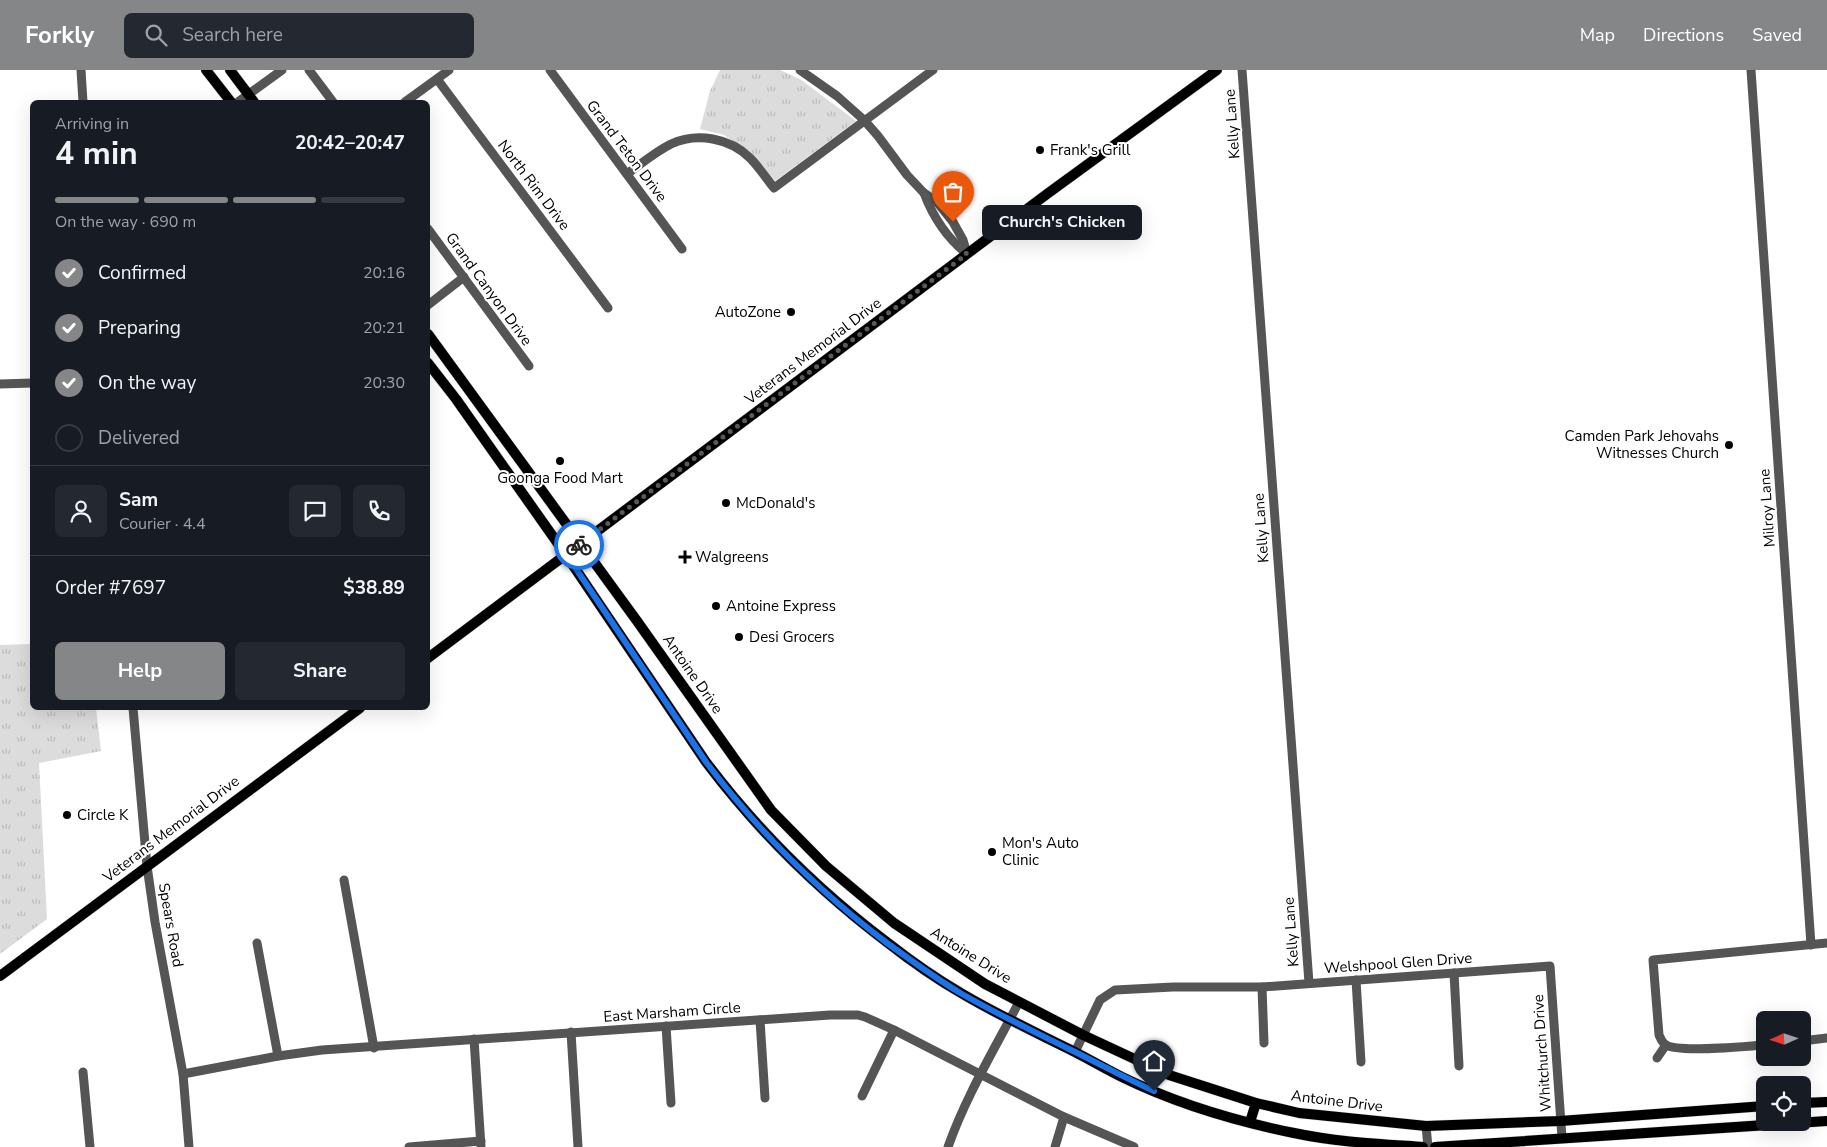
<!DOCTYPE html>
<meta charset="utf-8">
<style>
body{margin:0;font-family:"Nunito Sans",sans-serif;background:#242831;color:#f1f3f6;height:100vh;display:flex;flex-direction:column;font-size:19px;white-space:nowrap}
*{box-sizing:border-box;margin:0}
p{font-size:16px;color:#9ea1a6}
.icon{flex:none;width:28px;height:28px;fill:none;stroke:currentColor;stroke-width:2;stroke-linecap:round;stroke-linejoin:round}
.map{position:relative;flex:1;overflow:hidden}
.panel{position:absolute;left:30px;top:30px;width:400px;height:610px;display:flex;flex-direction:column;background:#171b24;border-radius:8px;box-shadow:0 5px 20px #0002}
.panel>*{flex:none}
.needle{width:32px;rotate:267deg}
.buttons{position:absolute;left:1756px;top:941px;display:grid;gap:10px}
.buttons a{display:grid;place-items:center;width:55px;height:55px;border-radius:8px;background:#171b24;box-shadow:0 5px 20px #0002;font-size:25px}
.pin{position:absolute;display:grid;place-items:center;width:42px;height:42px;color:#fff;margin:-51px -21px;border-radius:50% 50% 50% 0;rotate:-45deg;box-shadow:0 0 5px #0007}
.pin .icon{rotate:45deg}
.courier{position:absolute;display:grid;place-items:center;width:50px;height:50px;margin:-25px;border:4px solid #1a73e8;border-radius:50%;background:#fff;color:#222;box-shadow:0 1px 6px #0007}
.bubble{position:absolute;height:35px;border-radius:8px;background:#171b24;box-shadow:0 5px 20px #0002;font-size:16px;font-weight:700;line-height:35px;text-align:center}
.overview em{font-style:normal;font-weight:700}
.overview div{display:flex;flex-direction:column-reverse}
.overview{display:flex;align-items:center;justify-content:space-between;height:85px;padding:0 25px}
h1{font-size:32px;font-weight:700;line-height:38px}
.bar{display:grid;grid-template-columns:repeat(4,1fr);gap:8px 5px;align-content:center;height:60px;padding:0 25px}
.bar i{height:6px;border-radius:4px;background:#363941}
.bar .current{background:#858687}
.bar p{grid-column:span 4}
.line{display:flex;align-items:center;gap:12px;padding:0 25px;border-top:1px solid #363941}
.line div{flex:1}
.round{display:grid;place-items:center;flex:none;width:52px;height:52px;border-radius:8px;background:#242831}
ol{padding:0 25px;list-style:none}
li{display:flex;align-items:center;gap:15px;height:55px}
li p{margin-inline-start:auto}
li .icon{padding:5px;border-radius:50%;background:#858687;color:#fff;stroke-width:4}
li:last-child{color:#9ea1a6}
li i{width:28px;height:28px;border:2px solid #363941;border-radius:50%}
.primary-button{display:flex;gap:10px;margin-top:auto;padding:10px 25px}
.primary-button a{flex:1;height:58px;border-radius:8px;background:#858687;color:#fff;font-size:20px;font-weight:700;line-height:58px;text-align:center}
.primary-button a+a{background:#242831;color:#f1f3f6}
header{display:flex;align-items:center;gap:30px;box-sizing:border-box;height:70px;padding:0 25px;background:#858687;color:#fff}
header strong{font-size:24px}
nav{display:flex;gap:28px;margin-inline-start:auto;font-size:18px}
.search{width:350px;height:45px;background:#242831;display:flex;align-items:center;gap:12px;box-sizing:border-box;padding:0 18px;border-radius:8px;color:#9ea1a6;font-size:19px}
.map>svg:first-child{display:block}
</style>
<header>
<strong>Forkly</strong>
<div class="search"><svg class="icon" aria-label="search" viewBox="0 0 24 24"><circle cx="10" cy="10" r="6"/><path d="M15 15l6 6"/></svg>Search here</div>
<nav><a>Map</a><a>Directions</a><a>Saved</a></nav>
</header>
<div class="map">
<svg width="1827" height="1077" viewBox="0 0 1827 1077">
<defs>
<pattern id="grass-tufts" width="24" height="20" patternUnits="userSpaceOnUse" patternTransform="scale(1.25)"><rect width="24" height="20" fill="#dcdcdc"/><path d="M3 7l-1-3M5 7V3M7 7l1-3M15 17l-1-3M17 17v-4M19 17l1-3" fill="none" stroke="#bbb"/></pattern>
</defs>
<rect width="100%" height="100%" fill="#fff"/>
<g fill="url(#grass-tufts)">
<path d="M720 0H780L800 9 856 51 775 111 757 90 724 65 700 59 710 21Z"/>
<path d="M32 574V638H96L101 681 39 693 47 849 0 884V575Z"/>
</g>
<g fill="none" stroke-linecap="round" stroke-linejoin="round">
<g stroke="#dbdbdb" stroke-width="11">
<g id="major">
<path d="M206 0 231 32"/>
<path d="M230 0 254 32"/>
<path d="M428 264 637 551 771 740 826 796 894 853 985 914 1083 965 1169 1005 1256 1033 1299 1043 1426 1056 1560 1051 1765 1036"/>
<path d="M428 293 456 329 566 485 706 692C758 761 819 821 888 873 911 891 935 908 961 923 996 944 1033 961 1069 979 1087 988 1104 998 1122 1007 1175 1033 1235 1051 1294 1063 1336 1072 1380 1074 1423 1077"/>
<path d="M428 588 1047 124 1217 0"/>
<path d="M0 906 360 638"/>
<path d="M1802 1033 1827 1032"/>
<path d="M1250 1052 1256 1033"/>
<path d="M1435 1077 1827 1051"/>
</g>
</g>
<g stroke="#555" stroke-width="9">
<path d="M81 0 83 32"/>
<path d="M309 0 333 32"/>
<path d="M550 0 682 179"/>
<path d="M800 0 837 26 864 50 878 66 907 105 924 123 937 132 953 152 963 170 967 184"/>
<path d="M1242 0 1309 913"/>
<path d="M1751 0 1811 875"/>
<path d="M437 9 608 238"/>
<path d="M238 32 282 0"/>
<path d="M405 32 449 0"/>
<path d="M627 104C641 94 655 82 671 74 697 62 730 68 750 88 759 97 766 108 774 118L933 0"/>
<path d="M924 123C933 147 947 168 967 184"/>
<path d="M428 159 529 296"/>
<path d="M428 235 464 207"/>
<path d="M0 314 32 313"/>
<path d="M133 638 147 796 155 852 183 1004 189 1077"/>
<path d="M344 810 374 978"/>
<path d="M257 873 278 986"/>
<path d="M1454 903 1459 996"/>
<path d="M1356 910 1361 992"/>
<path d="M1262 917 1264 973"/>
<path d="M760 950 765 1028"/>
<path d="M666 956 671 1033"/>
<path d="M571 962 578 1077"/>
<path d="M474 969 481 1077"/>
<path d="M1802 971 1827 968"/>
<path d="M1765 975C1747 976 1679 983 1666 975 1662 973 1661 969 1659 965L1653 890 1827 873"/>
<path d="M1075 982 1100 930 1115 920 1173 917H1262L1550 896 1562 1068"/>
<path d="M1657 988 1666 975"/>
<path d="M83 1002 90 1077"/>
<path d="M183 1004 278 986 322 980 830 945H858L865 947 894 960 1064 1047 1134 1077"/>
<path d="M862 1026 894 960"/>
<path d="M1426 1056 1428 1077"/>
<path d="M409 1077 481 1071"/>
<path d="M948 1077C966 1026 994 980 1019 932"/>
<path d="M1055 1077 1064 1047"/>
</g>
<use href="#major" stroke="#000" stroke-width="10"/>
</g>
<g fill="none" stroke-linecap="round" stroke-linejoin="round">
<path stroke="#595959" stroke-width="5" stroke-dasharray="0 9" d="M579 475 967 184C947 168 933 147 924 123L937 132 953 152"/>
<path stroke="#1a73e8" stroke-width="6" d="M579 475 566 484 706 692C758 761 818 821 887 873 912 891 936 909 962 924 997 944 1033 961 1069 979 1098 993 1125 1008 1154 1021"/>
</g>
<g fill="#000" stroke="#fff" stroke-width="2">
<circle cx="1040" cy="80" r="5"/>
<circle cx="791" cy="242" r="5"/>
<circle cx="1729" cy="375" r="5"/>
<circle cx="560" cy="391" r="5"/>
<circle cx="726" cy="433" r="5"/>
<path d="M682.5 479.5h5v5h5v5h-5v5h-5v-5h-5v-5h5z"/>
<circle cx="716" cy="536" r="5"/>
<circle cx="739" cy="567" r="5"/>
<circle cx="67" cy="745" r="5"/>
<circle cx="992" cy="782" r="5"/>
</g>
<g text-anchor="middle" stroke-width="4" stroke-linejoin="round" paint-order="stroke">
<g font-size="15" fill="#000" stroke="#fff">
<text transform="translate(1232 54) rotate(-94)" y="5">Kelly Lane</text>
<text transform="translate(627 81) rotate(53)" y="5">Grand Teton Drive</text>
<text transform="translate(534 115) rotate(53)" y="5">North Rim Drive</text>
<text transform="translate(489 219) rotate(54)" y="5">Grand Canyon Drive</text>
<text transform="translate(813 281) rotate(-37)" y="5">Veterans Memorial Drive</text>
<text transform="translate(1767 438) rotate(-94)" y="5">Milroy Lane</text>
<text transform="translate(1261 458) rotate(-94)" y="5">Kelly Lane</text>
<text transform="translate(693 604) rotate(55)" y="5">Antoine Drive</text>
<text transform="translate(171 759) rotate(-37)" y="5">Veterans Memorial Drive</text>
<text transform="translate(171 855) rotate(80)" y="5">Spears Road</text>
<text transform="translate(1291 862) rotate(-94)" y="5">Kelly Lane</text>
<text transform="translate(971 885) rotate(32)" y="5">Antoine Drive</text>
<text transform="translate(1398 893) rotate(-4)" y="5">Welshpool Glen Drive</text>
<text transform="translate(672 942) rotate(-4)" y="5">East Marsham Circle</text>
<text transform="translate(1542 983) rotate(-94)" y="5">Whitchurch Drive</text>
<text transform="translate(1337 1031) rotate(7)" y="5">Antoine Drive</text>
</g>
<g font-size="15" fill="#000" stroke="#fff" text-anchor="start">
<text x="1050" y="85">Frank's Grill</text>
<text x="781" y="247" text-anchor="end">AutoZone</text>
<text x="1719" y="371" text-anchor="end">Camden Park Jehovahs<tspan x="1719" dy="17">Witnesses Church</tspan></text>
<text x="560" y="413" text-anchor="middle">Goonga Food Mart</text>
<text x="736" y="438">McDonald's</text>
<text x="695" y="492">Walgreens</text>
<text x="726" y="541">Antoine Express</text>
<text x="749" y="572">Desi Grocers</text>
<text x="77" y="750">Circle K</text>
<text x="1002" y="778">Mon's Auto<tspan x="1002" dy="17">Clinic</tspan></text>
</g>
</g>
</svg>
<div class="buttons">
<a><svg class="needle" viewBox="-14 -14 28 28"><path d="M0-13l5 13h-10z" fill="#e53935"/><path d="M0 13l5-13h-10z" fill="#9ea1a6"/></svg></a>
<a><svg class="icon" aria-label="locate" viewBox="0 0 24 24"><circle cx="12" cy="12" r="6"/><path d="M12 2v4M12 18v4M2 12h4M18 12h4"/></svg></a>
</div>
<div class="pin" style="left:953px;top:152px;background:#ea580c"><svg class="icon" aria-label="bag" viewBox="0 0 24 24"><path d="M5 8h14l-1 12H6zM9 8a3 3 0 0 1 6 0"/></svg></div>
<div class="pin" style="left:1154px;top:1021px;background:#1f2937"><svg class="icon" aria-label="home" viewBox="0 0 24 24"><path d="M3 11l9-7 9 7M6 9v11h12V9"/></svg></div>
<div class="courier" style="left:579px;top:475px"><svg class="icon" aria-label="bike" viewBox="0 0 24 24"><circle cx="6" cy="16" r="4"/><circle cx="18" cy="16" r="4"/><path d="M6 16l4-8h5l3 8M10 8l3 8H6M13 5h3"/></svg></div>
<div class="bubble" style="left:982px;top:135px;width:160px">Church's Chicken</div>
<section class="panel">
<div class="overview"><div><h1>4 min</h1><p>Arriving in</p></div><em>20:42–20:47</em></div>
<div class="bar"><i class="current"></i><i class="current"></i><i class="current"></i><i></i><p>On the way · 690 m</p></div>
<ol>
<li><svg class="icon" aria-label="check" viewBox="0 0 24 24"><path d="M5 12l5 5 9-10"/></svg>Confirmed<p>20:16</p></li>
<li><svg class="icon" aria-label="check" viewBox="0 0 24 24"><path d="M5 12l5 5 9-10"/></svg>Preparing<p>20:21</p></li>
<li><svg class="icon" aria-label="check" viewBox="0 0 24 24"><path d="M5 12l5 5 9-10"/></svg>On the way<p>20:30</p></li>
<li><i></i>Delivered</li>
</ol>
<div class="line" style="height:90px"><a class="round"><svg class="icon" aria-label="person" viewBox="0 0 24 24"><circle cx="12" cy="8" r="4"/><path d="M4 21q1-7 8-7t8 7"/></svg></a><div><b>Sam</b><p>Courier · 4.4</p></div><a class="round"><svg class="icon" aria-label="chat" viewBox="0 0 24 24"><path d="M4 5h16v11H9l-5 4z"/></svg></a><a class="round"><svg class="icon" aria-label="phone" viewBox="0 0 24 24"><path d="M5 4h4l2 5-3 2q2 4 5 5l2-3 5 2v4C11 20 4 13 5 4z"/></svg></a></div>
<div class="line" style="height:65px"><div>Order #7697</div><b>$38.89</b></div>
<div class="primary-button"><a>Help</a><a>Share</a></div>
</section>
</div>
